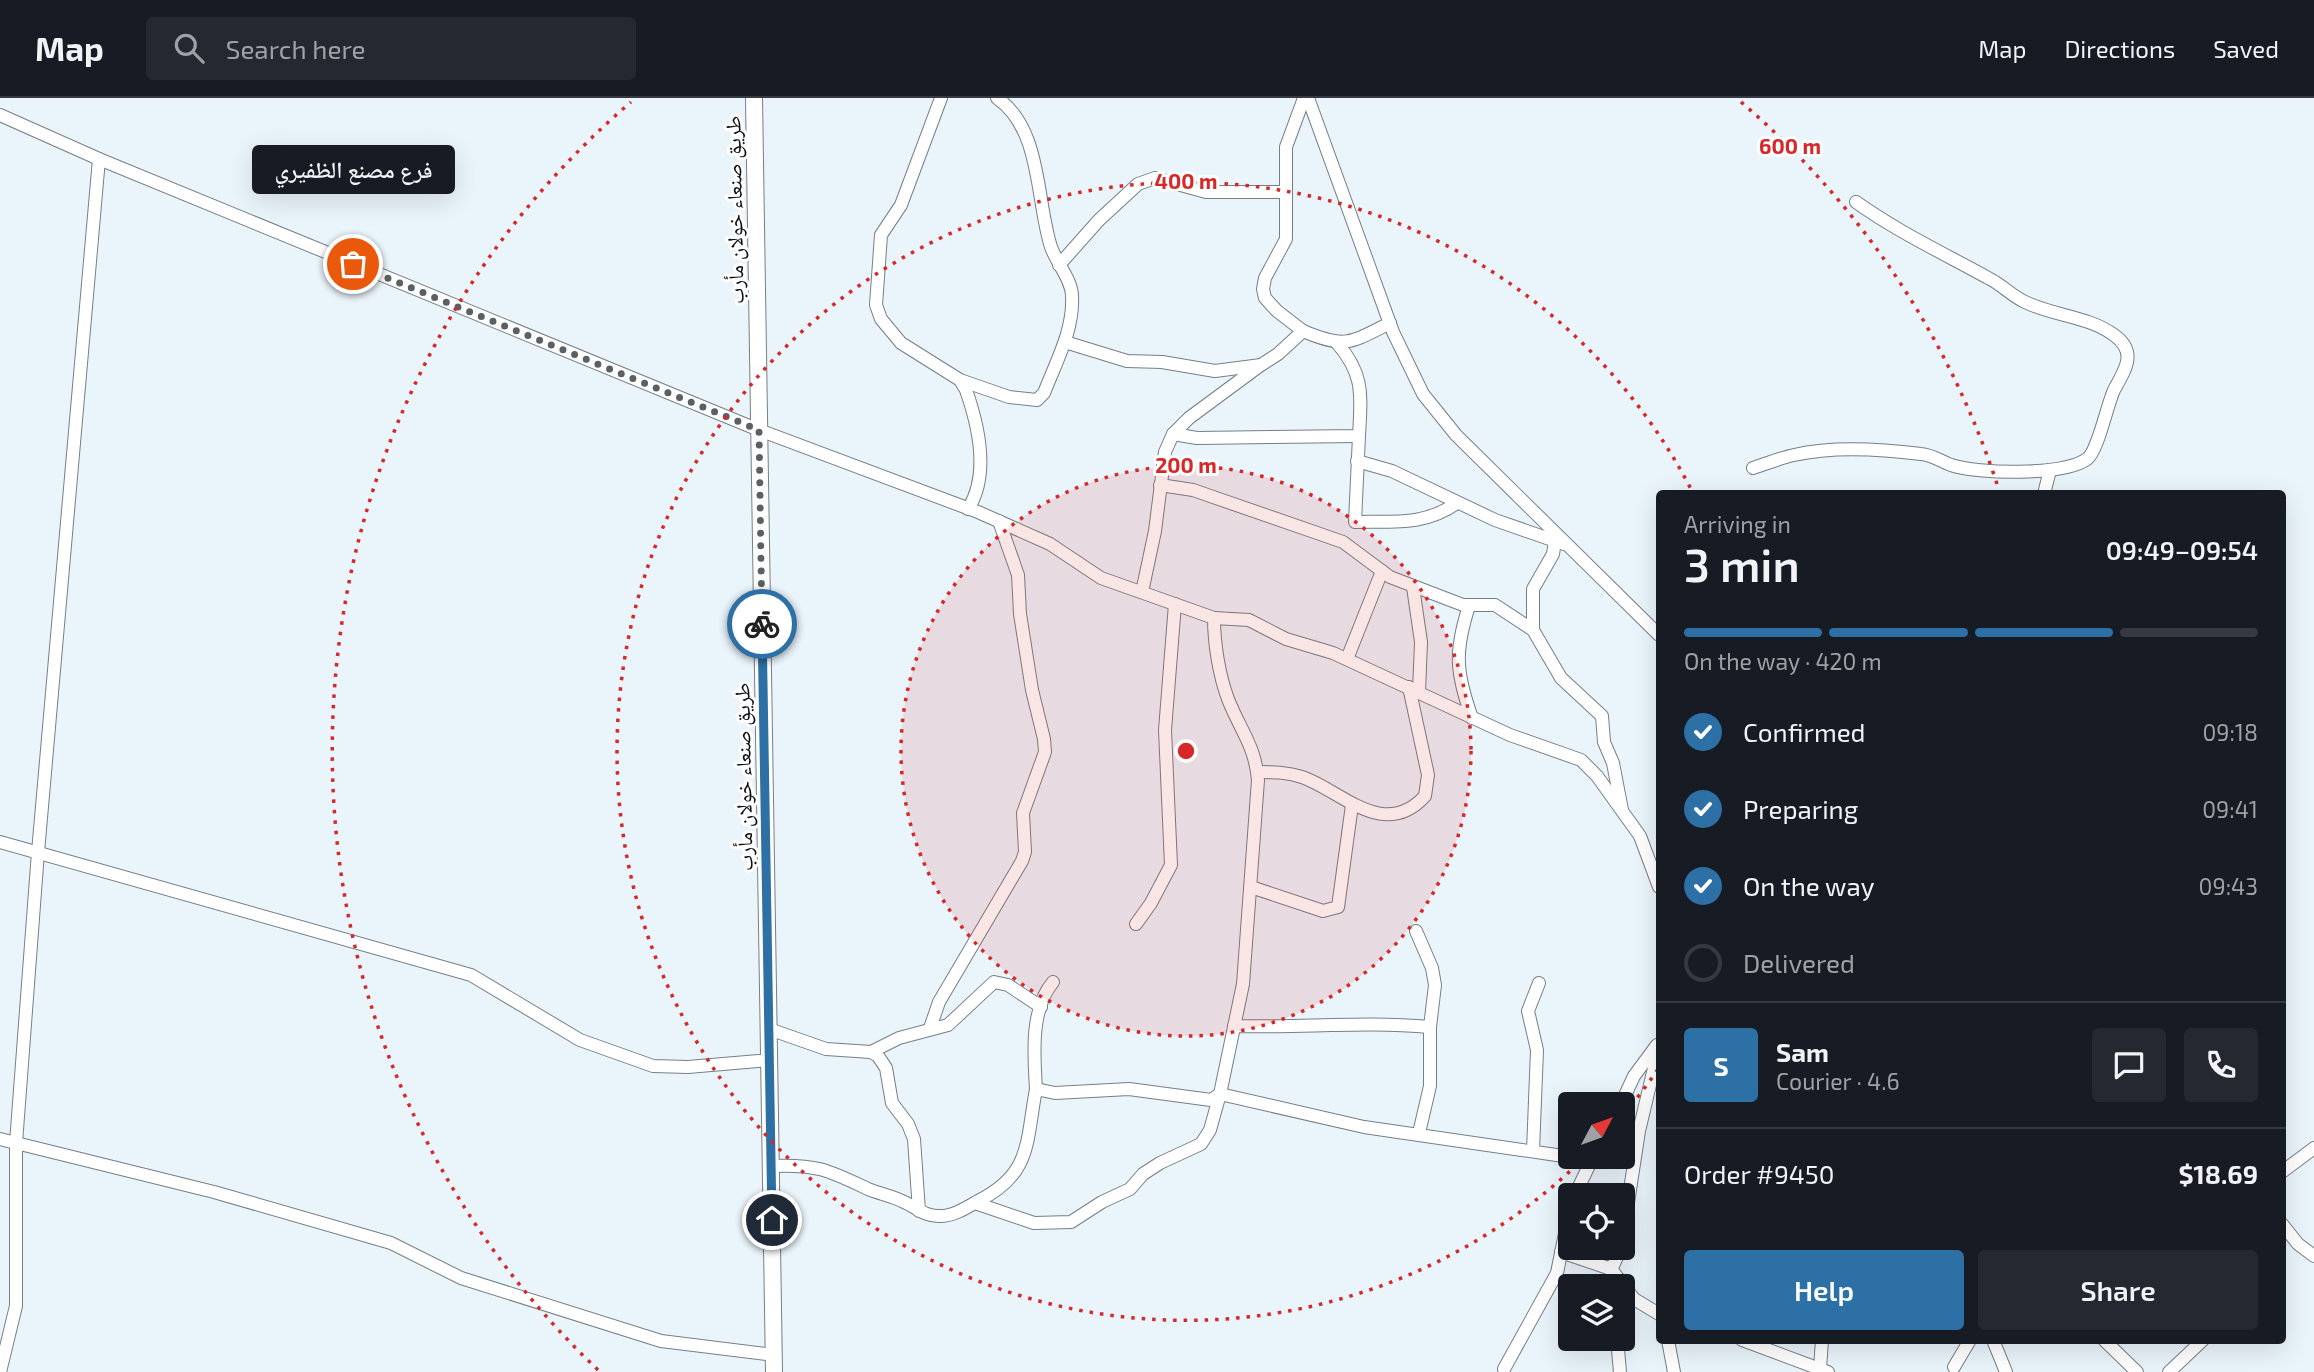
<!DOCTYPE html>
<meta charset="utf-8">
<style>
body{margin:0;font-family:"Exo 2","Noto Naskh Arabic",sans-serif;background:#242831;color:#f1f3f6;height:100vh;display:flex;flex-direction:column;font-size:26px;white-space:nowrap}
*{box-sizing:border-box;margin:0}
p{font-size:23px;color:#9ea1a6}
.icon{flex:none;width:38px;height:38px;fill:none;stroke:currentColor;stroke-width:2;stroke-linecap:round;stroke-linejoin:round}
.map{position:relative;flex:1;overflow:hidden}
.drawer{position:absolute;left:1656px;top:392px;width:630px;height:854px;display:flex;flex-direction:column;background:#171b24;border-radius:7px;box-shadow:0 7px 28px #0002}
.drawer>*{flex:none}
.needle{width:46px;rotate:49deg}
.fabs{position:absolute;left:1558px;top:994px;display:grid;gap:14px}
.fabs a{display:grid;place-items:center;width:77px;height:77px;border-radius:7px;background:#171b24;box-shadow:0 7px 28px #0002;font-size:35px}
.pin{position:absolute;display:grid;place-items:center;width:60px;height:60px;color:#fff;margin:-30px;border:4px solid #fff;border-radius:50%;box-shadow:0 2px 7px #0007}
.courier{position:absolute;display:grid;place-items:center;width:70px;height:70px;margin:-35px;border:5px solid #2c70a5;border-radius:50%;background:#fff;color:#222;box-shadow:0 2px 9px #0007}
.bubble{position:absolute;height:49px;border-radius:7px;background:#171b24;box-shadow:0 7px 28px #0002;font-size:23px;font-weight:600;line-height:49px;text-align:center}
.head em{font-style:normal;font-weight:600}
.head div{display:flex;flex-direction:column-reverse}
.head{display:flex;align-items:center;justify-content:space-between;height:119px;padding:0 28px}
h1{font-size:46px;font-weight:600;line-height:52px}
.bar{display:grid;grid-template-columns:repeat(4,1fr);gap:10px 7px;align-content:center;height:84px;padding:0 28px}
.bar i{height:9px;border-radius:5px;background:#363941}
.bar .selected{background:#2c70a5}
.bar p{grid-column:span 4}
.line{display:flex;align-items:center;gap:18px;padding:0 28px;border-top:2px solid #363941}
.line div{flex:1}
.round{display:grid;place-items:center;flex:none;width:74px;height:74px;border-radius:7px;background:#242831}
ol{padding:0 28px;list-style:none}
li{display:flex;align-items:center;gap:21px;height:77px}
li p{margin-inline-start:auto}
li .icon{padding:7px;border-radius:50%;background:#2c70a5;color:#fff;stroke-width:4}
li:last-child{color:#9ea1a6}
li i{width:38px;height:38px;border:4px solid #363941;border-radius:50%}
.cta{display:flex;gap:14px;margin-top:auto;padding:14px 28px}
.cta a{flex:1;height:80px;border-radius:7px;background:#2c70a5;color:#fff;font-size:28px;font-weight:600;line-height:80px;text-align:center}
.cta a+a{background:#242831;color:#f1f3f6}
header{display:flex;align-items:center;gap:42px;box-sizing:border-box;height:98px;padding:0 35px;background:#171b24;border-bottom:2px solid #363941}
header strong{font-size:33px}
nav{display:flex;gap:38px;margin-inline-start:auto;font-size:24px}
.search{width:490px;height:63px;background:#242831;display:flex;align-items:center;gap:18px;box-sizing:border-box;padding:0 24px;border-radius:7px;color:#9ea1a6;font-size:26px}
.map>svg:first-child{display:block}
</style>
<header>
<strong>Map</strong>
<div class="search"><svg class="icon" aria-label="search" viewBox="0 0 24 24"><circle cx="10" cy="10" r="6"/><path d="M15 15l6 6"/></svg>Search here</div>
<nav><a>Map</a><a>Directions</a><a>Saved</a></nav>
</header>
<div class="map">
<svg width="2314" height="1274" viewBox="0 0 2314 1274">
<rect width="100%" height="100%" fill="#eaf4fb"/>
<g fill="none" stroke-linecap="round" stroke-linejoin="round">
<g stroke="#767f85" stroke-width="14">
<g id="minor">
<path d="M941 0 901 107 881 137 876 207 881 221 901 245 960 282 966 292C979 329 990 377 968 411"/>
<path d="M1308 0 1393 234 1423 296 1456 337 1659 537"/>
<path d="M0 17 99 61 759 332 978 414 1050 446 1101 480 1214 520C1214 545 1219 577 1228 601 1240 632 1255 647 1258 682L1243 886 1220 996 1211 1002 1129 991 1055 995 1036 991C1026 1044 1032 1076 978 1103 966 1110 952 1119 938 1118 924 1118 916 1109 904 1104 893 1098 880 1096 868 1091 828 1072 817 1066 771 1068"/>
<path d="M1059 167 1099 122 1138 86 1155 80 1206 94H1285"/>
<path d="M1303 233 1277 213 1265 200 1263 191 1265 180 1286 141V49L1304 0"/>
<path d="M1065 244 1127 263 1162 264 1215 273 1261 267 1278 256 1303 233C1346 251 1350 245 1390 225"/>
<path d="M960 282 1009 299 1037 302 1044 295C1056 264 1074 232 1072 198 1072 182 1056 164 1051 149 1036 103 1042 31 997 0"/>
<path d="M1173 336 1197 340 1359 338C1361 298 1365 277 1337 245"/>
<path d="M1359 338 1355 424C1394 423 1424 428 1457 405"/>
<path d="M1357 363 1392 373 1495 422 1564 446"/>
<path d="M1753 370C1766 366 1780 360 1794 357 1833 348 1881 351 1921 356 1933 357 1940 363 1951 367 1978 376 2063 378 2087 361 2098 353 2107 307 2114 292 2125 272 2138 254 2114 237 2088 218 2054 218 2025 204 2012 198 2002 187 1990 181 1945 156 1898 134 1856 104"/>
<path d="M1160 387 1193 392 1343 444 1390 479 1463 507H1495L1533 532 1561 580 1602 618 1604 644 1613 665 1622 712"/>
<path d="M2044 396 2050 372"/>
<path d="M1413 489 1421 544 1419 594"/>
<path d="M1142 494 1155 433 1165 354 1173 336 1189 320 1258 269"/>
<path d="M1469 508C1454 554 1456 575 1472 620"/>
<path d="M1214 520 1249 522 1286 541 1333 555 1510 637 1581 662 1597 678 1640 738 1659 789"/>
<path d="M1533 532V491L1553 456 1555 443"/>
<path d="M1347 561 1382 473"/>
<path d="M1258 674C1272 674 1287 674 1302 679 1342 693 1384 743 1425 698L1428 677 1409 589"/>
<path d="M0 744 471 877 580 942 653 968 688 969 769 962"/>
<path d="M1251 789 1323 813 1338 809 1352 707"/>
<path d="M1136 826 1151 805 1171 767 1165 632 1175 506"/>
<path d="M1416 833 1432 870 1435 887 1430 929V988L1419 1035"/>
<path d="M1234 928C1300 930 1364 923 1430 929"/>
<path d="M930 930 939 904 1022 763 1025 754 1023 715 1045 654 1044 641 1032 592 1020 516 1018 477 999 423"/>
<path d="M769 931 826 951 871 954 878 958 886 970 892 1005 908 1026 914 1041 919 1113"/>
<path d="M871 954 899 940 948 927 994 884 1008 887 1041 909"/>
<path d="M1036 991C1034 958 1030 911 1053 884"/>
<path d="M1621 1006 1634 978 1657 947"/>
<path d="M0 1041 16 1045 38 754 99 61"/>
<path d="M1533 1053 1537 952 1528 913 1539 885"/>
<path d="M2282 1074 2314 1050"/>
<path d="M1575 1097 1593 1059"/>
<path d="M975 1105 1034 1125 1071 1124 1102 1104 1130 1091 1143 1076 1160 1065 1201 1046 1210 1032 1220 996 1364 1029 1570 1059"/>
<path d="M2282 1126 2298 1146 2314 1158"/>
<path d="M1622 1144 1639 1033 1659 949"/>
<path d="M1561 1154 1611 1171 1634 1201 1659 1216"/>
<path d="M1613 1179 1611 1172 1621 1150"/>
<path d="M1617 1241 1620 1274"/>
<path d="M1668 1242 1674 1274"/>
<path d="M1742 1242 1828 1274"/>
<path d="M1993 1242 2006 1274"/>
<path d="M2104 1242 2137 1274"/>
<path d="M1954 1269 1970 1242"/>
<path d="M1504 1271 1557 1175 1570 1111"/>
<path d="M1820 1271 1822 1242"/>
<path d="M0 1274 16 1208V1045L214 1094 391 1145 461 1180 661 1243 774 1257"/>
<path d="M2169 1274 2203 1242"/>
</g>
</g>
<g stroke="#767f85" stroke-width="18">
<path id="major" d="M754 0 774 1274"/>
</g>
<use href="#minor" stroke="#fff" stroke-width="12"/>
<use href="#major" stroke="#fff" stroke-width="16"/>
</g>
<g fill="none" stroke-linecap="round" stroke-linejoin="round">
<path stroke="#5a6064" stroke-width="7" stroke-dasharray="0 12.6" d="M353 166 759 332 762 526"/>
<path stroke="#2c70a5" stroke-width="9" d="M762 526 772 1122"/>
</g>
<circle cx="1186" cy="653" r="285" fill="#d62828" fill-opacity=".12"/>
<g fill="none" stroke="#d62828" stroke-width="3.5" stroke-dasharray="3.5 7">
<circle cx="1186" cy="653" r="285"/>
<path d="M1658 971A569 569 0 0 1 1625 1015M1585 1059A569 569 0 1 1 1693 395"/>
<path d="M598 1272A854 854 0 0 1 631 4M1741 4A854 854 0 0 1 1998 389"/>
</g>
<g text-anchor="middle" stroke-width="6" stroke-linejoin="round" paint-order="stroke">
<g font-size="21" fill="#0d1113" stroke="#fff">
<text transform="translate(735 112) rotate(-91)" y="7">طريق صنعاء خولان مأرب</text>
<text transform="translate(744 679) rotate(-91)" y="7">طريق صنعاء خولان مأرب</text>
</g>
</g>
<circle cx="1186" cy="653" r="10" fill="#d62828" stroke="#fff" stroke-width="3.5"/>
<g font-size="21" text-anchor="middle" font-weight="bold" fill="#d62828" stroke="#fff" stroke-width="6" stroke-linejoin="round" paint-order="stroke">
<text x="1790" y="56">600 m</text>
<text x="1186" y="91">400 m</text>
<text x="1186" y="375">200 m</text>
</g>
</svg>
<div class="fabs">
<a><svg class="needle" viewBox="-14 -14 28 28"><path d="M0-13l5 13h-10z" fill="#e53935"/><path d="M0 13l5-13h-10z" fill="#9ea1a6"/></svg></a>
<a><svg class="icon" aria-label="locate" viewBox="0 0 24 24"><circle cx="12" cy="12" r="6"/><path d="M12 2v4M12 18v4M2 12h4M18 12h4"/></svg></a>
<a><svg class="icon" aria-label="layers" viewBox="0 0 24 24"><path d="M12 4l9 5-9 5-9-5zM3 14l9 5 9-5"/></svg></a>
</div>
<div class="pin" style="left:353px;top:166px;background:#ea580c"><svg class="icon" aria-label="bag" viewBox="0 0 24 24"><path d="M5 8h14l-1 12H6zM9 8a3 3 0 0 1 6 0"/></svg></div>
<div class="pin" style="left:772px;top:1122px;background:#1f2937"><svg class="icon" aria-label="home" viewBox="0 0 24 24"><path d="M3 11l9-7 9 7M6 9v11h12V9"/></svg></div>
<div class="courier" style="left:762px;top:526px"><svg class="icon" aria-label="bike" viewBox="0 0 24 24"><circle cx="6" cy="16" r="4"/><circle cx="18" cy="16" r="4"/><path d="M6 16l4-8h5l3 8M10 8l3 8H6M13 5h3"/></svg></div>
<div class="bubble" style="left:252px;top:47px;width:203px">فرع مصنع الظفيري</div>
<section class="drawer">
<div class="head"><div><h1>3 min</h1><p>Arriving in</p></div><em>09:49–09:54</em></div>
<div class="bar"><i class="selected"></i><i class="selected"></i><i class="selected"></i><i></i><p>On the way · 420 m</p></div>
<ol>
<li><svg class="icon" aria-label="check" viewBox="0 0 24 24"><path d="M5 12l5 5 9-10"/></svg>Confirmed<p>09:18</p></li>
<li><svg class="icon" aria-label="check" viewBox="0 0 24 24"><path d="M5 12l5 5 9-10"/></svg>Preparing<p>09:41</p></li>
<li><svg class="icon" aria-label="check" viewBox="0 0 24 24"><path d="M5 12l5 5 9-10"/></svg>On the way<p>09:43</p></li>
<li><i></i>Delivered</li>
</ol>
<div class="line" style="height:126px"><b class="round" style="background:#2c70a5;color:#fff">S</b><div><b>Sam</b><p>Courier · 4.6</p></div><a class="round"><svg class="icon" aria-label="chat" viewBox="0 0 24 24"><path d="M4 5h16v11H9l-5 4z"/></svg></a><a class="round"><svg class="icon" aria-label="phone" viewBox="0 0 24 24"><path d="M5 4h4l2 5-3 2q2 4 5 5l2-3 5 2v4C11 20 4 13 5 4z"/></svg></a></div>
<div class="line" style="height:91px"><div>Order #9450</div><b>$18.69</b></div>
<div class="cta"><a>Help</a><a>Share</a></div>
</section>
</div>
